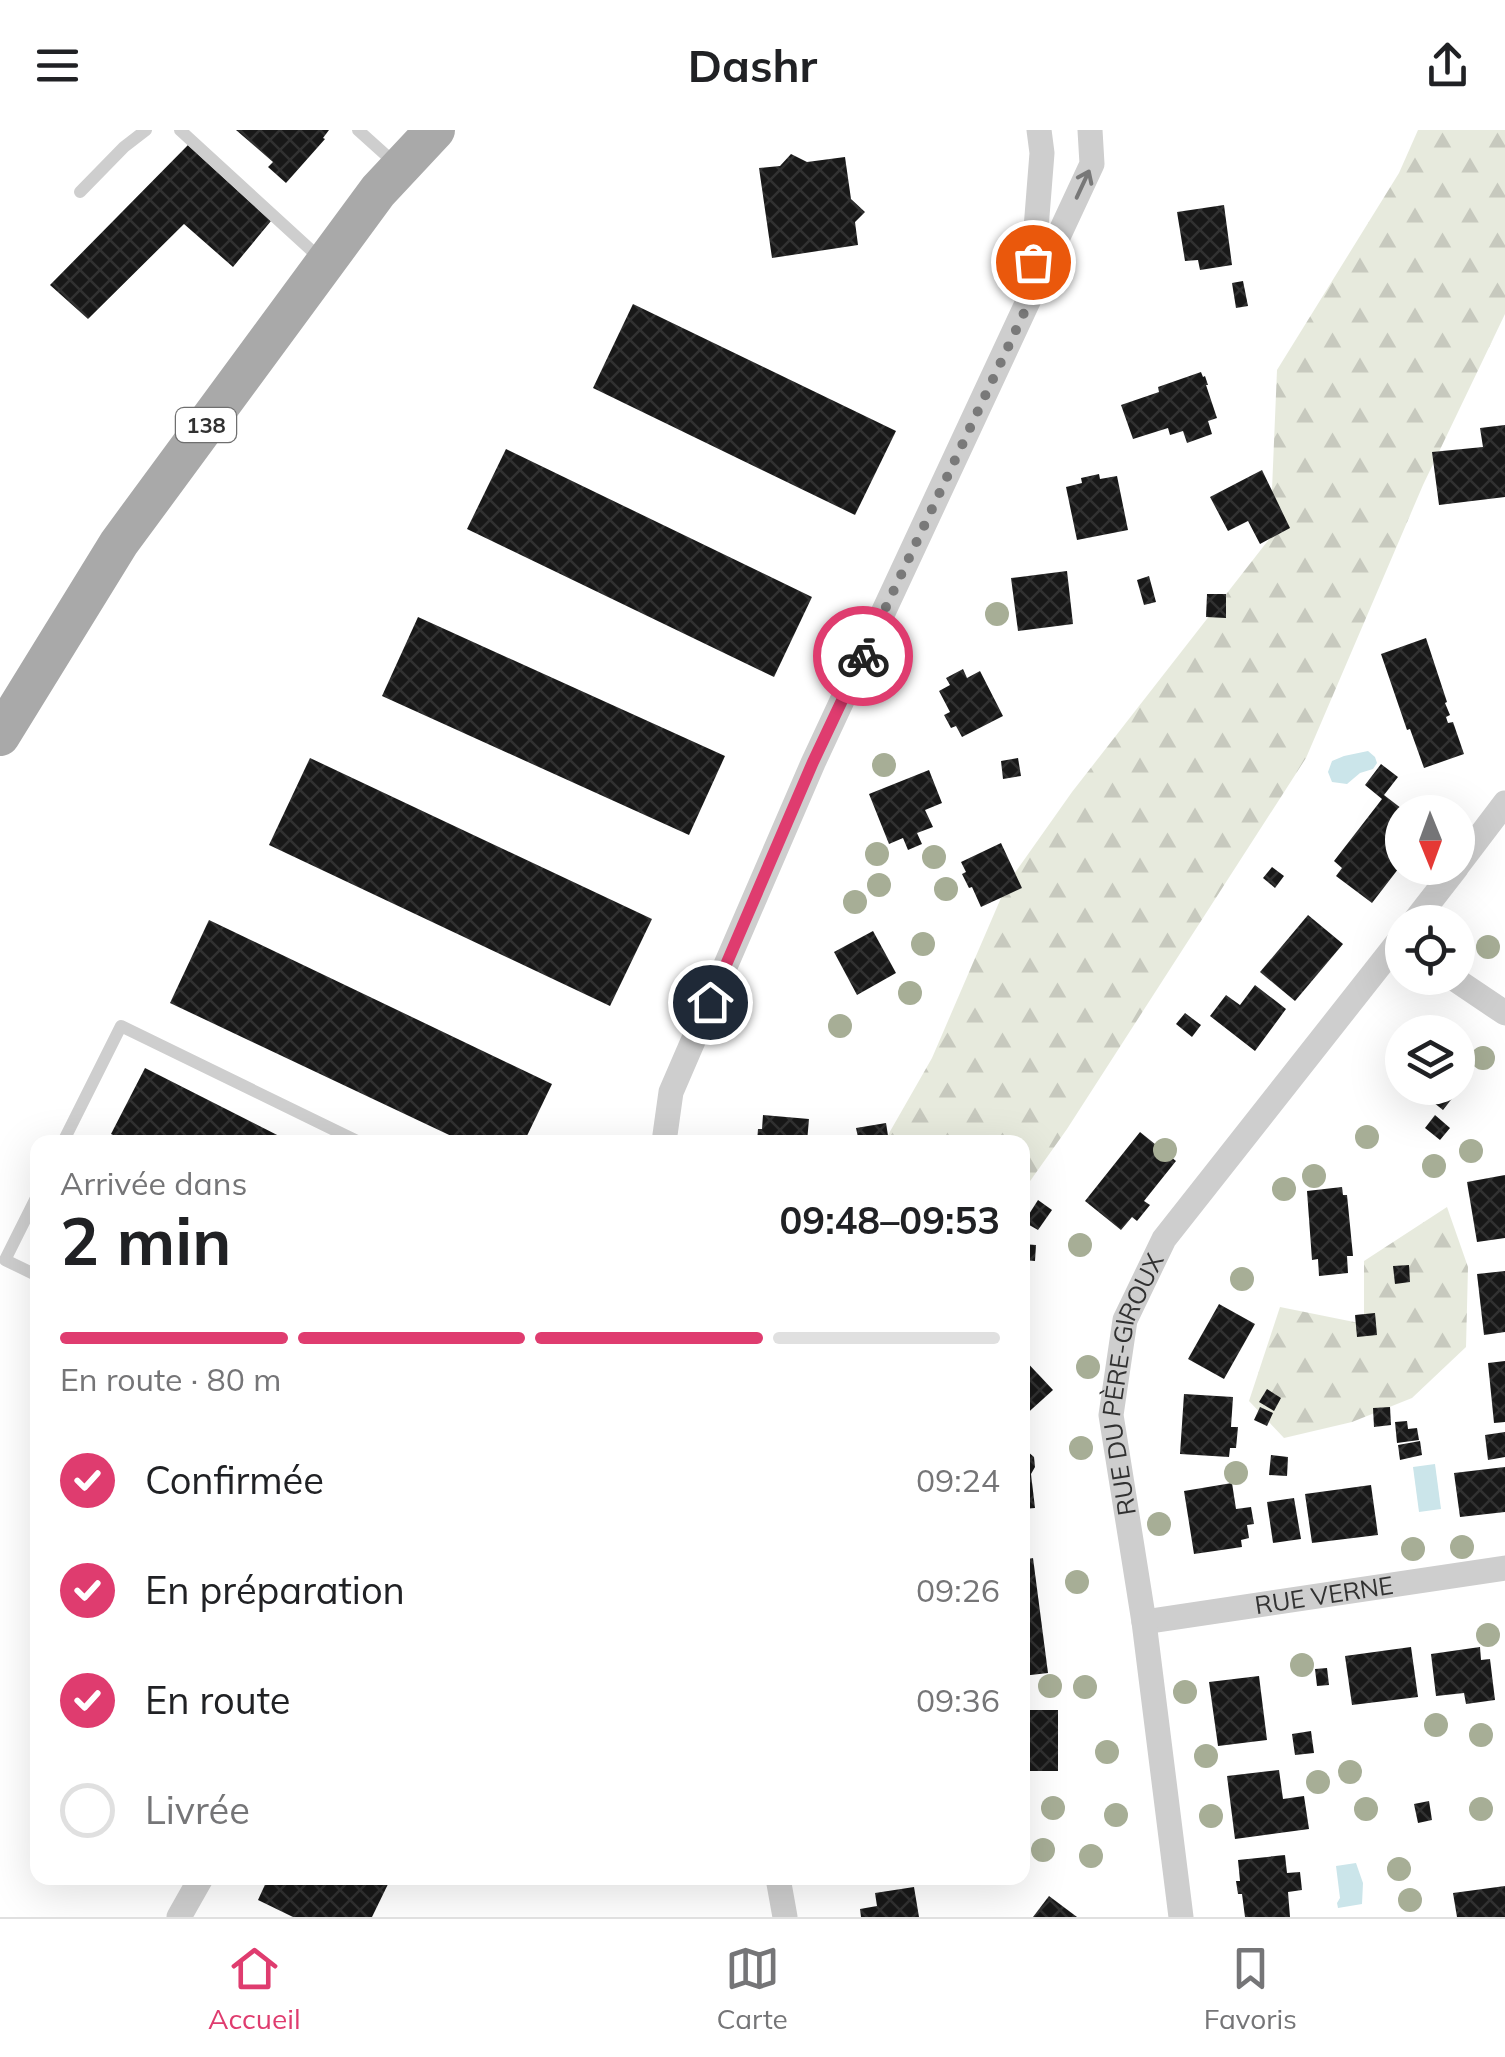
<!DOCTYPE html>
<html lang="fr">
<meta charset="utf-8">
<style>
body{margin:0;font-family:Mulish,sans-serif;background:#f2f2f2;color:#202124;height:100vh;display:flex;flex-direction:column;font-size:38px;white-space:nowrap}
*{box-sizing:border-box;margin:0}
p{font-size:32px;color:#757577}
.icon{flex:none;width:55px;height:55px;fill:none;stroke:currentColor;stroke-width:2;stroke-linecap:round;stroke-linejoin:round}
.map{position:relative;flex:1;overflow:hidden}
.drawer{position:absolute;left:30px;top:1005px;width:1000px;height:750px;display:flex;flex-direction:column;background:#fff;border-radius:20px;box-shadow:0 10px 40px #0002}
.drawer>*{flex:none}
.needle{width:65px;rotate:179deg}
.fabs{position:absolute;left:1385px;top:665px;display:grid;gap:20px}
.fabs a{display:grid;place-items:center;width:90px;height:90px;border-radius:50%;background:#fff;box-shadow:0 10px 40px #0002;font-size:50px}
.pin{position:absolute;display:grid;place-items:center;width:85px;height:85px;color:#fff;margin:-42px;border:5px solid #fff;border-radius:50%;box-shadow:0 2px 10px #0007}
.courier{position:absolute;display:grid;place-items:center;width:100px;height:100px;margin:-50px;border:8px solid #df3c6f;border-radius:50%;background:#fff;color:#222;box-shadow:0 2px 12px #0007}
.overview em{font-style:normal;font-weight:700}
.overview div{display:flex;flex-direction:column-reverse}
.overview{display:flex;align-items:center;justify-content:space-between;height:170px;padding:0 30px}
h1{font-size:65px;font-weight:700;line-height:75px}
.bar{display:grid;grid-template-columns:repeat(4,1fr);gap:15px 10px;align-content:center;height:120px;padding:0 30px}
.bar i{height:12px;border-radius:8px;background:#e0e0e0}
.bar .active{background:#df3c6f}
.bar p{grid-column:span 4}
ol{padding:0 30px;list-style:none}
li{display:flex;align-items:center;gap:30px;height:110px}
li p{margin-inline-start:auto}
li .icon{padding:10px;border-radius:50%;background:#df3c6f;color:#fff;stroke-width:4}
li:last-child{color:#757577}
li i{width:55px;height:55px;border:5px solid #e0e0e0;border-radius:50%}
header{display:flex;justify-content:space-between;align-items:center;height:130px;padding:0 30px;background:#fff;font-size:45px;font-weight:700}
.tab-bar{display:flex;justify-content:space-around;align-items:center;height:140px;border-top:2px solid #e0e0e0;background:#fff;font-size:28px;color:#757577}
.tab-bar a{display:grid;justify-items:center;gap:5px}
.tab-bar .active{color:#df3c6f}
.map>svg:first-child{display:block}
</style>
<header><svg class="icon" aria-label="menu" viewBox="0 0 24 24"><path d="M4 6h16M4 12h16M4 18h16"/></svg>Dashr<svg class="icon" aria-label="share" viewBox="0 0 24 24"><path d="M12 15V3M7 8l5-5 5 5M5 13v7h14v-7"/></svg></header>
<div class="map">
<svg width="1505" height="1787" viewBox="0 0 1505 1787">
<defs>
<pattern id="forest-firs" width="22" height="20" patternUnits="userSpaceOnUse" patternTransform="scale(2.5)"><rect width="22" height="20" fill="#e7eadd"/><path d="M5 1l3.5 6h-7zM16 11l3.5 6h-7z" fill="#c7c9be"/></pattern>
<pattern id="building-cross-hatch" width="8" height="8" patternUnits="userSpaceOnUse" patternTransform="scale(2.5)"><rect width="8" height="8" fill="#181818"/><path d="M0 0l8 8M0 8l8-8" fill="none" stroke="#313131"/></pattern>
</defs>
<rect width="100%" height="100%" fill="#fff"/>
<g fill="url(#forest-firs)">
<path d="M1418 0H1505V184L1423 355 1306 628 1067 999 1023 1061 1022 1012H884L932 928 1007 754 1072 662 1270 408 1277 240 1399 43Z"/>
<path d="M1447 1077 1468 1137 1466 1217 1412 1268 1352 1292 1284 1308 1249 1271 1280 1177 1364 1194V1131Z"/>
</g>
<g fill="#cbe5ea">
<path d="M1368 621 1375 627 1377 633 1373 639 1360 643 1347 654 1332 652 1328 642 1332 631 1344 626Z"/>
<path d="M1435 1334 1441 1379 1419 1382 1413 1337Z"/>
<path d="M1356 1733 1363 1753 1362 1774 1338 1778 1337 1773 1340 1768 1336 1736Z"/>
</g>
<g fill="url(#building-cross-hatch)">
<path d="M236 0H329L323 8 325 9 286 53 268 37 273 32Z"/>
<path d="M188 15 271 91 233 137 184 94 88 189 50 155Z"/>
<path d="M791 24 807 32 845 27 851 69 865 82 855 92 858 115 772 128 759 38 780 36Z"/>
<path d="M1224 75 1232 135 1200 140 1198 130 1185 131 1177 82Z"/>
<path d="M1243 151 1248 176 1236 178 1232 153Z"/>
<path d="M633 174 896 301 855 385 593 258Z"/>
<path d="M1201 242 1203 247 1205 246 1208 255H1206L1217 288 1208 291 1212 304 1187 313 1183 301 1170 305 1168 298 1133 309 1121 275 1159 262 1158 257Z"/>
<path d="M1505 295V367L1439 375 1432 322 1483 317 1480 298Z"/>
<path d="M506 319 812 467 774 547 467 399Z"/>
<path d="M1262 340 1290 398 1260 414 1248 391 1228 401 1210 367Z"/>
<path d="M1099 344 1100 349 1117 346 1128 400 1077 410 1066 357 1082 353 1081 348Z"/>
<path d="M1067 441 1073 494 1018 501 1011 448Z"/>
<path d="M1149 446 1156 472 1144 475 1137 450Z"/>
<path d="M1207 464H1226V488L1206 487Z"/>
<path d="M418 487 725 626 689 705 382 566Z"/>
<path d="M1426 508 1447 572 1445 573 1450 585 1446 587 1448 593 1453 592 1464 624 1424 638 1410 599 1407 600 1381 524Z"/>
<path d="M963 539 967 548 980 541 1003 586 962 607 956 596 951 598 944 585 950 582 939 561 950 555 946 548Z"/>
<path d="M310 628 652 789 610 876 269 715Z"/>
<path d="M1018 628 1021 646 1003 649 1001 631Z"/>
<path d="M1381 634 1398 647 1384 665 1406 682H1402V734L1372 773 1336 746 1342 738 1334 731 1382 669 1365 655Z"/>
<path d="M929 640 942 673 925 680 933 697 917 703 922 714 908 720 903 708 889 714 869 664Z"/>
<path d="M1001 713 1022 758 981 777 972 757 969 758 962 744 966 742 961 732Z"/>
<path d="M1272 737 1284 746 1275 758 1263 748Z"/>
<path d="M1308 785 1343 814 1295 871 1260 842Z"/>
<path d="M209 790 552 954 524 1012H464L170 873Z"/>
<path d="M873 801 896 843 857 865 834 822Z"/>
<path d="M1255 855 1286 879 1255 921 1210 886 1226 865 1240 875Z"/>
<path d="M1185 883 1201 895 1192 907 1176 894Z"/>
<path d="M1458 931 1472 943 1443 980 1415 958H1458Z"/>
<path d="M145 938 291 1012H127L111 1004Z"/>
<path d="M763 985 809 989 807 1012H757L758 999H762Z"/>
<path d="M1435 985 1450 998 1440 1010 1425 998Z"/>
<path d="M886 993 889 1012H859L856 998Z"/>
<path d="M1140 1002 1176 1031 1144 1071 1150 1075 1137 1091 1132 1087 1121 1100 1085 1071Z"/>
<path d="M1505 1045V1108L1477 1112 1467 1052Z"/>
<path d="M1342 1057 1343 1065H1347L1353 1126H1347L1348 1143 1319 1146 1318 1129 1312 1130 1307 1061Z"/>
<path d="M1038 1070 1052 1080 1038 1100 1024 1092Z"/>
<path d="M1022 1114 1036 1115 1035 1131 1022 1130Z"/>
<path d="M1409 1135 1410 1152 1395 1154 1393 1136Z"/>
<path d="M1505 1141V1202L1484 1205 1477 1144Z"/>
<path d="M1219 1174 1255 1194 1224 1249 1188 1229Z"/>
<path d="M1375 1183 1377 1205 1357 1207 1355 1185Z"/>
<path d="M1022 1227 1053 1260 1022 1288Z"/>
<path d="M1505 1231V1292L1494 1293 1488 1233Z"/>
<path d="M1267 1259 1281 1268 1274 1281 1259 1272Z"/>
<path d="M1184 1264 1233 1267 1231 1297H1238L1236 1318H1230L1229 1327 1180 1324Z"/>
<path d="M1260 1277 1273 1283 1267 1296 1254 1290Z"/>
<path d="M1390 1277 1391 1295 1374 1297 1373 1278Z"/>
<path d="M1407 1291 1408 1299 1417 1298 1419 1310 1397 1313 1395 1292Z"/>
<path d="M1505 1302V1327L1488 1330 1485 1305Z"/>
<path d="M1420 1311 1422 1325 1400 1330 1398 1315Z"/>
<path d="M1027 1321 1034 1327 1035 1337 1031 1344 1035 1378 1023 1379 1022 1322Z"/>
<path d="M1271 1325 1288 1327 1287 1346 1269 1345Z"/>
<path d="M1505 1337V1382L1460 1387 1454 1343Z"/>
<path d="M1232 1353 1236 1379 1251 1377 1254 1394 1247 1395 1249 1408 1241 1410 1242 1417 1194 1424 1184 1361Z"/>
<path d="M1371 1355 1378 1405 1312 1413 1305 1364Z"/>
<path d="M1294 1368 1301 1409 1273 1413 1267 1372Z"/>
<path d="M1033 1428 1048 1543 1022 1546V1430Z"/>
<path d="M1411 1517 1418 1567 1352 1575 1345 1526Z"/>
<path d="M1480 1517 1481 1530 1490 1529 1495 1570 1466 1574 1464 1563 1436 1566 1431 1524Z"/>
<path d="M1327 1538 1329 1555 1317 1556 1315 1539Z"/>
<path d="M1259 1546 1267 1610 1218 1616 1209 1552Z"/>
<rect x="1022" y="1580" width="36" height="61"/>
<path d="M1311 1601 1314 1623 1295 1625 1292 1604Z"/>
<path d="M1279 1640 1283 1669 1304 1666 1309 1699 1235 1709 1227 1646Z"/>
<path d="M1429 1671 1432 1690 1418 1693 1414 1674Z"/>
<path d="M1285 1725 1287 1743 1300 1742 1302 1760 1288 1762 1290 1787H1245L1242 1764H1238L1236 1751H1240L1238 1730Z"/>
<path d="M268 1748H391L372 1787H293L258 1770Z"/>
<path d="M1505 1756V1787H1457L1453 1763Z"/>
<path d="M914 1757 919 1787H861L860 1779 877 1776 875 1763Z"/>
<path d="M1049 1766 1077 1787H1033Z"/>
</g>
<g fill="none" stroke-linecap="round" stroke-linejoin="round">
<g stroke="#cecece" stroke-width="12">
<path d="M180 0 323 131"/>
<path d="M358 0 398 36"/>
<path d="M80 62 124 17 146 0"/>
<path d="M63 1012 121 896 359 1012"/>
<path d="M38 1064 5 1130 38 1146"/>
</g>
<g stroke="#cecece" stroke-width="25">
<path d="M1032 149 1042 23 1039 0"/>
<path d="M1458 735 1505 673"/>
<path d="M1414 792 1456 738"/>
<path d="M1453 848 1505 883"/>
<path d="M664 1012 671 962 813 633 1092 34 1090 0"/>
<path id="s1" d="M1144 1492 1505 1438"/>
<path d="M778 1748 785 1787"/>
<path d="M179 1787 201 1748"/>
<path id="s2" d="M1181 1787 1144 1492 1111 1285 1125 1190 1164 1109 1402 807"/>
</g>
<path stroke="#a9a9a9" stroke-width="40" d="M0 606 119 413 378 61 435 0"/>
</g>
<g fill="#a7ae96">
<circle cx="997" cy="484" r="12"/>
<circle cx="884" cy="635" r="12"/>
<circle cx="877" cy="724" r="12"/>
<circle cx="934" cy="727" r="12"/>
<circle cx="879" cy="755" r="12"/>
<circle cx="946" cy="759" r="12"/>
<circle cx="855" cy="772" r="12"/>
<circle cx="923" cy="814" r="12"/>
<circle cx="1488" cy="817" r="12"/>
<circle cx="910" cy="863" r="12"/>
<circle cx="840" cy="896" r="12"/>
<circle cx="1483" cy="928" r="12"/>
<circle cx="1367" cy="1007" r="12"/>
<circle cx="1165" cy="1020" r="12"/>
<circle cx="1471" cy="1021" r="12"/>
<circle cx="1434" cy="1036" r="12"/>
<circle cx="1314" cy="1046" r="12"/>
<circle cx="1284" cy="1059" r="12"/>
<circle cx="1080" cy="1115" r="12"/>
<circle cx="1242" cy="1149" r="12"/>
<circle cx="1088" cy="1237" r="12"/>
<circle cx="1081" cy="1318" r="12"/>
<circle cx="1236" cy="1343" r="12"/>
<circle cx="1159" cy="1394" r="12"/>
<circle cx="1462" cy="1417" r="12"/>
<circle cx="1413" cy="1419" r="12"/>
<circle cx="1077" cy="1452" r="12"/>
<circle cx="1488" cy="1505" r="12"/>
<circle cx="1302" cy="1535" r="12"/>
<circle cx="1050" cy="1556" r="12"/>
<circle cx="1085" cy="1557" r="12"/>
<circle cx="1185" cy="1562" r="12"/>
<circle cx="1436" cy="1595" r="12"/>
<circle cx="1481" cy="1605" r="12"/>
<circle cx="1107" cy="1622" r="12"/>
<circle cx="1206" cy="1626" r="12"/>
<circle cx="1350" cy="1642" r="12"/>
<circle cx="1318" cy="1652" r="12"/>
<circle cx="1053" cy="1678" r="12"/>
<circle cx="1366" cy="1679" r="12"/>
<circle cx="1481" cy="1679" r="12"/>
<circle cx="1116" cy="1685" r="12"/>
<circle cx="1211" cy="1686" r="12"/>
<circle cx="1043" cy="1720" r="12"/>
<circle cx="1091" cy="1726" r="12"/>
<circle cx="1399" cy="1739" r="12"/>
<circle cx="1410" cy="1770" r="12"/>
</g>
<defs><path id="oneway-shaft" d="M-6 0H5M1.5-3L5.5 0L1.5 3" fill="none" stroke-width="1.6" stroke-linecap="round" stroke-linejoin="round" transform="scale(2.5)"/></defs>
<use stroke="#787878" href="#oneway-shaft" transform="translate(1083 54) rotate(-65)"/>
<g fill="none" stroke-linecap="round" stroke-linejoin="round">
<path stroke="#797979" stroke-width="10" stroke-dasharray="0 18" d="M863 526 1031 168 1033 132"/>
<path stroke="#df3c6f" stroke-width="12" d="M710 872 813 632 863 526"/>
</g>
<g text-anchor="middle" stroke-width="10" stroke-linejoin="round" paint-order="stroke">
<rect fill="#fff" stroke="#6f6f6f" stroke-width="2.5" x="176" y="278" width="60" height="34" rx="8"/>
<g font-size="22" font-weight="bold" fill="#313131">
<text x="206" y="303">138</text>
</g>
<g font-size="25" fill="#313131" stroke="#fff">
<text dy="9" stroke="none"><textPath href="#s2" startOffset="540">RUE DU PÈRE-GIROUX</textPath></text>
<text dy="9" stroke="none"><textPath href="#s1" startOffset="182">RUE VERNE</textPath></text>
</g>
</g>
</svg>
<div class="fabs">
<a><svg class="needle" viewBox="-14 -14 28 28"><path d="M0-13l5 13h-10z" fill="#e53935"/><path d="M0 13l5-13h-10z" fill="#757577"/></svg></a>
<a><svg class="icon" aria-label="locate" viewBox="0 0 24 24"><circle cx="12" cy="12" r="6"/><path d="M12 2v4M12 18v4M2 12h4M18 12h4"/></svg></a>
<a><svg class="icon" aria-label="layers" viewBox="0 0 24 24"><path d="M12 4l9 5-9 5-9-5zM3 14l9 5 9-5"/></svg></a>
</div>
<div class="pin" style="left:1033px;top:132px;background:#ea580c"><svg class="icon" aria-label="bag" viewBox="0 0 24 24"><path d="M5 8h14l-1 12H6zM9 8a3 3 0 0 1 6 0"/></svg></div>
<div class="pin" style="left:710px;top:872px;background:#1f2937"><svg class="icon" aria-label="home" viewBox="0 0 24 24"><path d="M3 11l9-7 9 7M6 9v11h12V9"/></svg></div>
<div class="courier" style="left:863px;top:526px"><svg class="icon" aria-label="bike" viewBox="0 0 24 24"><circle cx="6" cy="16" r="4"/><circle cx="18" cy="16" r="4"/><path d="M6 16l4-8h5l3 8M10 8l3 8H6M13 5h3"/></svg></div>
<section class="drawer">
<div class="overview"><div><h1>2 min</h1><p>Arrivée dans</p></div><em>09:48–09:53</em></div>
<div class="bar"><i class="active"></i><i class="active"></i><i class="active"></i><i></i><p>En route · 80 m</p></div>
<ol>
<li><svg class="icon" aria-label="check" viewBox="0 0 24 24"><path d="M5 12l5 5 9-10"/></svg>Confirmée<p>09:24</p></li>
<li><svg class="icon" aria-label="check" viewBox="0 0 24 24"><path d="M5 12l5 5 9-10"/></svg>En préparation<p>09:26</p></li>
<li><svg class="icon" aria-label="check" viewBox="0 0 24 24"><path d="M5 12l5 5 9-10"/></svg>En route<p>09:36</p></li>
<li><i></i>Livrée</li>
</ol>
</section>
</div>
<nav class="tab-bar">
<a class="active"><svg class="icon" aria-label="home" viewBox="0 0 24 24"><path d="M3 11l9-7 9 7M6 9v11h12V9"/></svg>Accueil</a>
<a><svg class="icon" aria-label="map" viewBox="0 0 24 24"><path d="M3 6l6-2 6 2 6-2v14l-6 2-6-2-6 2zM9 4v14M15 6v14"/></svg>Carte</a>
<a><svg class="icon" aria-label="saved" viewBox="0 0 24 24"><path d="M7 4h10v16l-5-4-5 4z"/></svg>Favoris</a>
</nav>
